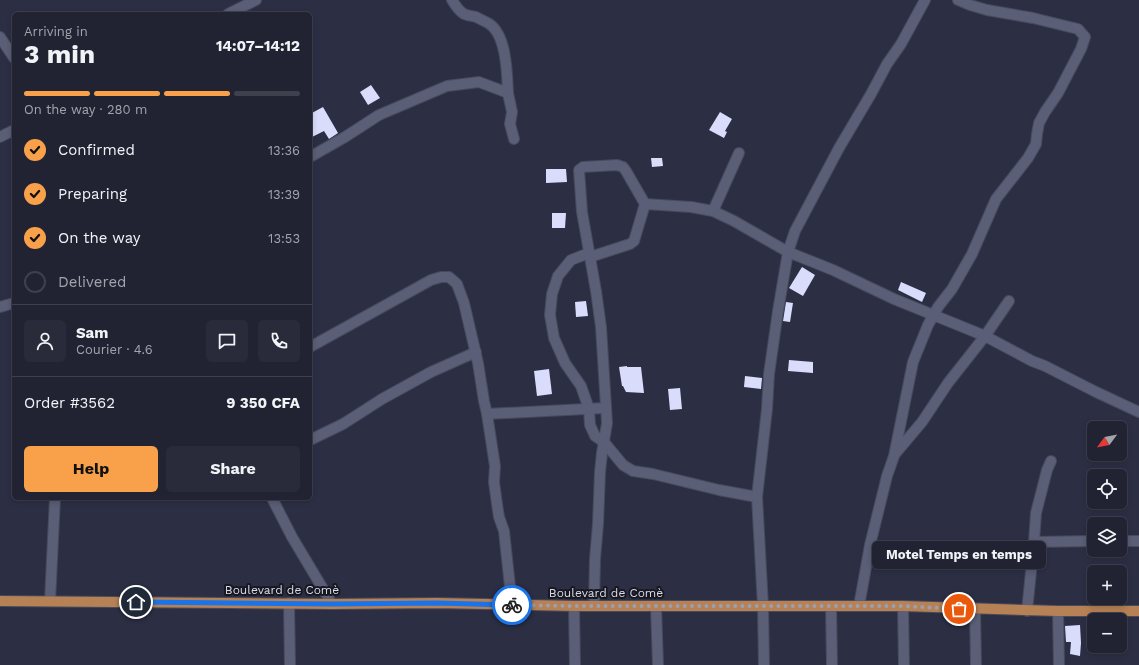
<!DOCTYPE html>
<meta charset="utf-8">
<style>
body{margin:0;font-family:"Work Sans",sans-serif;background:#292b3b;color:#f1f3f6;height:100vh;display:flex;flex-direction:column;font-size:15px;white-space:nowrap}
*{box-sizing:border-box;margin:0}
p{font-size:13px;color:#a2a4ac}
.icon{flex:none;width:22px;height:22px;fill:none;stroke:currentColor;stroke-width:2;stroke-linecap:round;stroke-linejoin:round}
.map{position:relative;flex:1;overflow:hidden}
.drawer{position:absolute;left:12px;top:12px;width:300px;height:488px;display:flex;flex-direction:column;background:#212333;border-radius:6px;box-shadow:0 2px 6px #0003,0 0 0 1px #3e404e}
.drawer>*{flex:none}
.needle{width:26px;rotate:238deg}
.tools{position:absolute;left:1087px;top:421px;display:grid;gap:8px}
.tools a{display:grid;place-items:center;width:40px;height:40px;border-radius:6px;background:#212333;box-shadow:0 2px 6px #0003,0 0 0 1px #3e404e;font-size:20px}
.pin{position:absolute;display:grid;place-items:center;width:34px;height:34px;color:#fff;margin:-17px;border:2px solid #fff;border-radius:50%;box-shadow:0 1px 4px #0007}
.courier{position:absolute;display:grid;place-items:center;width:40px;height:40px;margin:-20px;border:3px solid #1a73e8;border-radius:50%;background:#fff;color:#222;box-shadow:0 1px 5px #0007}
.bubble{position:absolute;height:28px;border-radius:6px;background:#212333;box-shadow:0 2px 6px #0003,0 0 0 1px #3e404e;font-size:13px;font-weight:700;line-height:28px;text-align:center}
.headline em{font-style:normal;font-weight:700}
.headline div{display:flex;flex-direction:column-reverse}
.headline{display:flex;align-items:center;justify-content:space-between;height:68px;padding:0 12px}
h1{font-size:26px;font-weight:700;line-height:30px}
.bar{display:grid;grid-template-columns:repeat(4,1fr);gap:6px 4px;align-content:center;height:48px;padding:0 12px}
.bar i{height:5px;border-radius:3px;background:#3e404e}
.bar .selected{background:#f8a14a}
.bar p{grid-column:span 4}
.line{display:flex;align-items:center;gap:10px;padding:0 12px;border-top:1px solid #3e404e}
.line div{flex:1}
.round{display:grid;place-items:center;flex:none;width:42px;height:42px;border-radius:6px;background:#292b3b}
ol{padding:0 12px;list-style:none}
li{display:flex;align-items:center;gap:12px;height:44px}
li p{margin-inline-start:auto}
li .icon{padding:4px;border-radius:50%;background:#f8a14a;color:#111;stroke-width:4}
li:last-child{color:#a2a4ac}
li i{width:22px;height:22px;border:2px solid #3e404e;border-radius:50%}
.action{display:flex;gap:8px;margin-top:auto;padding:8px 12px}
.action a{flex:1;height:46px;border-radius:6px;background:#f8a14a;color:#111;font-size:16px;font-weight:700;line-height:46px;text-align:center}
.action a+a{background:#292b3b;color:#f1f3f6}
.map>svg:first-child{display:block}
</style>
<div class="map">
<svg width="1139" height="665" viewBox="0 0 1139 665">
<rect width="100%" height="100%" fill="#2c2f44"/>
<g fill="#d9ddfb">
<path d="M371 85 380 98 368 105 360 92Z"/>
<path d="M323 107 338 133 329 139 324 131 310 138V114Z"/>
<path d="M720 112 732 119 725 131 727 132 724 138 709 130Z"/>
<path d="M651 158H662L663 166 652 167Z"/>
<path d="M546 169H566L567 182 546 183Z"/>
<path d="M552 213H566L565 228H552Z"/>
<path d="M802 267 815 275 803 296 789 288Z"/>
<path d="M901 282 926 293 922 302 898 290Z"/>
<path d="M586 301 588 316 576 317 575 302Z"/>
<path d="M786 302 793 303 790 322 783 321Z"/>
<path d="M789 360 813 362V373L788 371Z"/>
<path d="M627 366V367H641L644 393 626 392 623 386H622L619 367Z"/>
<path d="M549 369 552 394 537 396 534 371Z"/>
<path d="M745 376 762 378 761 389 744 387Z"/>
<path d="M680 388 682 409 670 410 668 389Z"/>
<path d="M1080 625 1081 643 1080 656 1070 654 1071 642H1066L1065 626Z"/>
</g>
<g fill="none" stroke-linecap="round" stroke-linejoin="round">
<g stroke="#484a5c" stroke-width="12">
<g id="street">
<path d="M228 14 256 0"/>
<path d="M508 93 512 112 510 124 514 139"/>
<path d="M0 137 14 130"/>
<path d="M310 157 345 137 379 115 447 86 479 82 508 93C507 74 507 34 488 23 484 21 480 19 476 17 473 16 468 16 464 14 459 11 455 5 452 0"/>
<path d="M645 204 691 207 713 211 734 221 788 252 833 270 894 299 985 336 1032 361 1045 366 1096 392 1139 412"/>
<path d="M713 211 739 153"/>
<path d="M589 253 571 260 558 276 552 294 550 315 554 338 565 363 581 386 589 409 590 425 595 436 604 442 623 465 633 471 653 474 719 490 757 497"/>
<path d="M590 257 630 244 634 241 645 204 626 171 623 167 617 165 583 167 579 170 582 212 596 291 601 327 607 423 602 453 600 472 598 524 595 559 594 605"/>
<path d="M0 307 14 303"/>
<path d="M310 347 431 280 441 277H449L457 284 464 303 478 363 484 401 487 414 495 466 494 482 497 504 499 517 504 531 512 605"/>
<path d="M487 414 605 408"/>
<path d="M310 440 343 424 382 399 431 372 476 352"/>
<path d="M895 454 922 422 948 383 985 336 1009 301"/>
<path d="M1120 541H1139"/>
<path d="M1034 542 1036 513 1047 470 1051 461"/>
<path d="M50 601 55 498"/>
<path d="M289 603 290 665"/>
<path d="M574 606 575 665"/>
<path d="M656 606 658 665"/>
<path d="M859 606 870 545 887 476 894 456 913 362 928 325 938 307 952 289 972 254 996 199 1028 158 1036 144 1037 134 1039 123 1045 112 1058 93 1081 49 1085 37 1078 29 1033 18 987 10 970 5 958 0"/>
<path d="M903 606 904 665"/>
<path d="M831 607 832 665"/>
<path d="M975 609 976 665"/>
<path d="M1027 611 1034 542 1094 541"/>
<path d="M1058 611 1059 665"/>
<path d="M764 665 763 606 757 497 767 409 769 374 778 311 788 252 795 231 839 148 871 94 887 64 901 44 925 0"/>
</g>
</g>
<g stroke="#484a5c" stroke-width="12">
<g id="secondary">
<path d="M0 37 14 58"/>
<path d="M272 498 292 537 332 604"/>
</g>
</g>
<g stroke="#484a5c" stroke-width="12">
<path id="primary" d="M0 601 332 604 437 603 574 606H903L1058 611H1139"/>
</g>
<use href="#street" stroke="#5a5e76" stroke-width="10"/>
<use href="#secondary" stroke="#5a5e76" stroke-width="10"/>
<use href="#primary" stroke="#b68154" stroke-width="10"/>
</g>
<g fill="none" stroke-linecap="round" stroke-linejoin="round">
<path stroke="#9d9fb0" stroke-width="4" stroke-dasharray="0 7.2" d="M512 605 574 606H903L959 609"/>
<path stroke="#1a73e8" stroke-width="5" d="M136 602 332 604 437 603 512 605"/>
</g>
<g text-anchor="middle" stroke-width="4" stroke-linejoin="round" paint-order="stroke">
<g font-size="12" fill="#dadcea" stroke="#171822">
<text x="282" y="594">Boulevard de Comè</text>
<text x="606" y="597">Boulevard de Comè</text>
</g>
</g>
</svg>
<div class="tools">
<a><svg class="needle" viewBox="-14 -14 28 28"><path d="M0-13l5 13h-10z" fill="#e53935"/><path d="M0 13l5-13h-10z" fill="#a2a4ac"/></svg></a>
<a><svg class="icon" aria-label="locate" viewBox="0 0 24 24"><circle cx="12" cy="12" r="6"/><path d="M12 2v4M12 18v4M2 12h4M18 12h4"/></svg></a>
<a><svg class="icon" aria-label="layers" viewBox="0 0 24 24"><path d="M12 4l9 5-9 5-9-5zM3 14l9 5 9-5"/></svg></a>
<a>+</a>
<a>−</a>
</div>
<div class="pin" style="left:959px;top:609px;background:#ea580c"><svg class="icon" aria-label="bag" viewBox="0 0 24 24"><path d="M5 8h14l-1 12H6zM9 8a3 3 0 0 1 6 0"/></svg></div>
<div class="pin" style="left:136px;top:602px;background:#1f2937"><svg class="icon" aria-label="home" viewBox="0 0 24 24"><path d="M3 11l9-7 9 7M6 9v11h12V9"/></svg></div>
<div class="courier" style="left:512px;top:605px"><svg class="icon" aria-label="bike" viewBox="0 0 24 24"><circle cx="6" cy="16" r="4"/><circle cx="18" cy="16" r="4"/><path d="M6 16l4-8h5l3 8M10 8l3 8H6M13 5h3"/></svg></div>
<div class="bubble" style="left:872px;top:541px;width:174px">Motel Temps en temps</div>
<section class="drawer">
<div class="headline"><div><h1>3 min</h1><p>Arriving in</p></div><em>14:07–14:12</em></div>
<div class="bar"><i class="selected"></i><i class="selected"></i><i class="selected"></i><i></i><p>On the way · 280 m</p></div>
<ol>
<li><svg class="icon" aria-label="check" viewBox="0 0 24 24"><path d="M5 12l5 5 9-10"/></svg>Confirmed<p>13:36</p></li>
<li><svg class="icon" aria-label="check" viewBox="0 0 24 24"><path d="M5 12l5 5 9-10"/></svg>Preparing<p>13:39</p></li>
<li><svg class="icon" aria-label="check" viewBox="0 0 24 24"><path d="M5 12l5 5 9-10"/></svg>On the way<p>13:53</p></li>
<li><i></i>Delivered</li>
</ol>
<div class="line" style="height:72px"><a class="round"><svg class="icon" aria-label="person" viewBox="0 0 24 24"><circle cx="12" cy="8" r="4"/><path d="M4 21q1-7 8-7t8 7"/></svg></a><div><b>Sam</b><p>Courier · 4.6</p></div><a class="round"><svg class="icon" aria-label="chat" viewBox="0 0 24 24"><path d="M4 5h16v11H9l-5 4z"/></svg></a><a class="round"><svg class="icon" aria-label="phone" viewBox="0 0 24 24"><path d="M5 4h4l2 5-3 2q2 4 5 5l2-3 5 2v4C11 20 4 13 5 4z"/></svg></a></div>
<div class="line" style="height:52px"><div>Order #3562</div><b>9 350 CFA</b></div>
<div class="action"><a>Help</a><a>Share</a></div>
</section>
</div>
